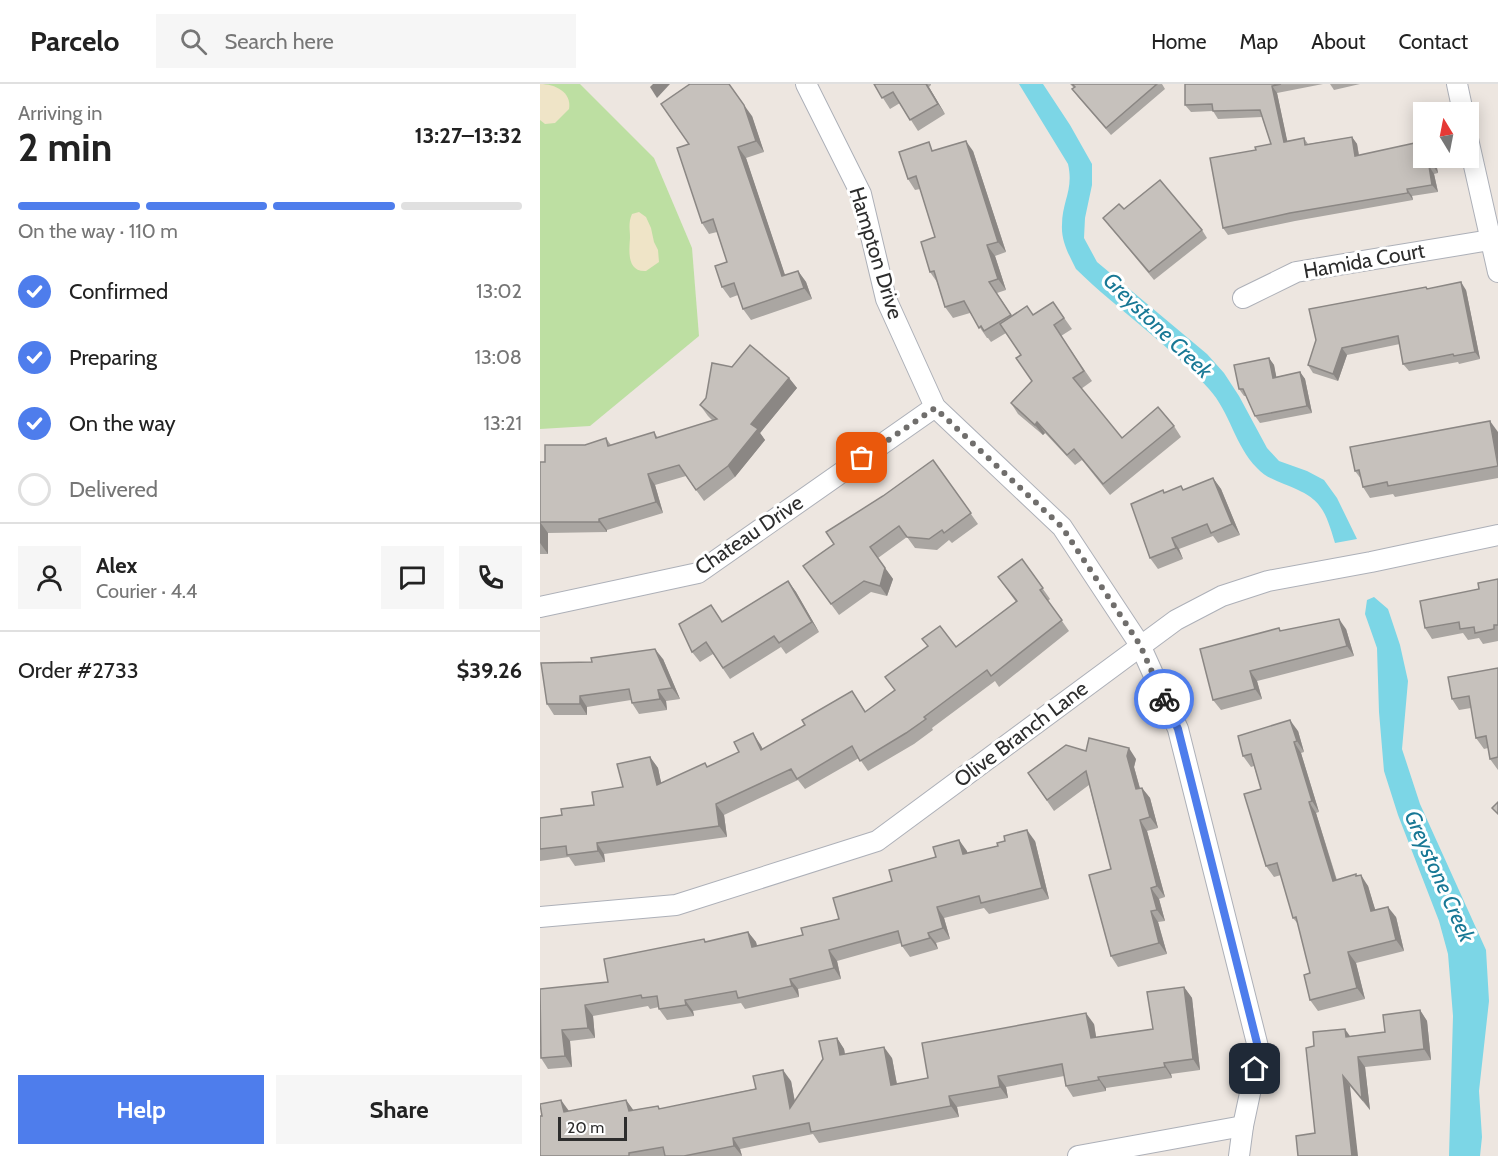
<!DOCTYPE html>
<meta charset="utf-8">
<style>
body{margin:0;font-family:Cabin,sans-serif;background:#f6f6f6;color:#222;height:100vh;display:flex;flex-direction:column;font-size:22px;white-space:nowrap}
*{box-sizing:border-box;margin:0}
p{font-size:20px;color:#767676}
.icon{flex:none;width:33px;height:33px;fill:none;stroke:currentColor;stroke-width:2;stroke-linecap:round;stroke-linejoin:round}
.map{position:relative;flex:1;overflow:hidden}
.drawer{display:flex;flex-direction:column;background:#fff;width:540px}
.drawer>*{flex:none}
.needle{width:39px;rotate:350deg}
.controls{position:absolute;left:873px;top:18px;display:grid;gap:12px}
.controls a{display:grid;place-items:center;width:66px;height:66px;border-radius:0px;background:#fff;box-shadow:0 3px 15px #0003;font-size:30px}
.scale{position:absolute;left:18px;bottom:15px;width:69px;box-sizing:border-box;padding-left:6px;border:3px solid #2d2d2d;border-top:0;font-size:16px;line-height:21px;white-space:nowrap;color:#2d2d2d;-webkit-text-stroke:4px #fff;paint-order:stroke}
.pin{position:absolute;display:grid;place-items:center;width:51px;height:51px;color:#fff;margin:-26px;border-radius:12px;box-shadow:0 3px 9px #0006}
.courier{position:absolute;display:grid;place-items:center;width:60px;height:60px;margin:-30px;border:4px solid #4e7dec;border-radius:50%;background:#fff;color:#222;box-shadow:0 2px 8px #0007}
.summary em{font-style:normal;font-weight:700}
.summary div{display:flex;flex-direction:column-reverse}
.summary{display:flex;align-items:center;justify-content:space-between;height:102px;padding:0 18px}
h1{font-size:39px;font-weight:700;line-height:45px}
.bar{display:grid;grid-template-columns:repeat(4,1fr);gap:9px 6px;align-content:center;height:72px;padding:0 18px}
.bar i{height:8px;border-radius:4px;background:#e0e0e0}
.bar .active{background:#4e7dec}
.bar p{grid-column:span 4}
.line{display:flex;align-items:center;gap:15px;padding:0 18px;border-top:2px solid #e0e0e0}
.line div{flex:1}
.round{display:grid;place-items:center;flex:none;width:63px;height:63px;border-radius:0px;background:#f6f6f6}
ol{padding:0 18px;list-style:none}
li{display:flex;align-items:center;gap:18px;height:66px}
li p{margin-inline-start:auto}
li .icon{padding:6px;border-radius:50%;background:#4e7dec;color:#fff;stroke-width:4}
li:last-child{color:#767676}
li i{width:33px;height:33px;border:3px solid #e0e0e0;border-radius:50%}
.button{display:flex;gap:12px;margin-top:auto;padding:12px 18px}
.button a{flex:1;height:69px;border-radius:0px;background:#4e7dec;color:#fff;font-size:24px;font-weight:700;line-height:69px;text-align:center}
.button a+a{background:#f6f6f6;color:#222}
header{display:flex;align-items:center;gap:36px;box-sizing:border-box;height:84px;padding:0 30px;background:#fff;border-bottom:2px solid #e0e0e0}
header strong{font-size:28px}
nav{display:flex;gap:33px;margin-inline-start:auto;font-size:21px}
.search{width:420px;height:54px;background:#f6f6f6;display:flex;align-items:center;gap:15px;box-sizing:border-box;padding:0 21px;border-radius:0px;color:#767676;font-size:22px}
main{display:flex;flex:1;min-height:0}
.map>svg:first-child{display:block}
</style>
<header>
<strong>Parcelo</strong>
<div class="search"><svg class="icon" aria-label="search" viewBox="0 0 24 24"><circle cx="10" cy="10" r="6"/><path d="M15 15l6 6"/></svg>Search here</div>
<nav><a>Home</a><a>Map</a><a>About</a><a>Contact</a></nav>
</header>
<main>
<section class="drawer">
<div class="summary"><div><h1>2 min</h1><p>Arriving in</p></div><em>13:27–13:32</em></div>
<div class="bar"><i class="active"></i><i class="active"></i><i class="active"></i><i></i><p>On the way · 110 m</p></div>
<ol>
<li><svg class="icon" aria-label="check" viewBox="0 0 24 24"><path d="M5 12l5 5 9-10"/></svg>Confirmed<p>13:02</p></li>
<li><svg class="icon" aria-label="check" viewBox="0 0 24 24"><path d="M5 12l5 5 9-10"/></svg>Preparing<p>13:08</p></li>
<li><svg class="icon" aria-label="check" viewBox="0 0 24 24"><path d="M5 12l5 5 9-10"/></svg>On the way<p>13:21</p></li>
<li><i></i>Delivered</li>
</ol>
<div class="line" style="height:108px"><a class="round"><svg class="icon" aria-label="person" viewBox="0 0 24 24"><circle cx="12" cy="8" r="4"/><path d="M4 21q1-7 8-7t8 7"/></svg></a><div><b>Alex</b><p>Courier · 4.4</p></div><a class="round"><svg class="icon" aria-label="chat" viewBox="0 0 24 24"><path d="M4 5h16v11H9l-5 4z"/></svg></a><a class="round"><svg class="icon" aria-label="phone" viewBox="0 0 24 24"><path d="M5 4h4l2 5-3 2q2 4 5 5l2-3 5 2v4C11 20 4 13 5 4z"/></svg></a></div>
<div class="line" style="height:78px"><div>Order #2733</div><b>$39.26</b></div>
<div class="button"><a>Help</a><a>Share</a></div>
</section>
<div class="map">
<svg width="958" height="1072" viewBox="0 0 958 1072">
<rect width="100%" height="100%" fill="#ede6e0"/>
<path fill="#bddfa2" d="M0 0H40L114 74 152 164 159 252 50 342 0 345Z"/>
<g fill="#efe4c7">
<path d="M0 0C15 0 32 8 29 25L15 39 5 40 0 36Z"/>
<path d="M99 128 106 133 111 144 114 158 118 166 119 178 106 187C87 188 89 168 90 154 90 145 88 139 92 130Z"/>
</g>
<g fill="#7cd6e6">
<path d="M479 0H503L530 41 552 80V101L545 134 544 154 557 178 667 270 684 289 699 312 727 364 739 377 767 387 784 396 797 414 817 455 795 459C784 422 780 414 744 400 734 396 724 392 717 384 695 362 690 328 669 305 630 261 579 227 536 185 529 171 521 157 522 141 522 117 534 106 528 80Z"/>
<path d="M834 513 848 525 860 561 868 597 862 665 880 720 946 866 949 917 939 1007 942 1053 940 1072H909L913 932 908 870 899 837 858 731 844 687 839 628 837 564 825 530 827 516Z"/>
</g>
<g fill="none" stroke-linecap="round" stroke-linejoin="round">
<g stroke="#adb0b8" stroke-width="22">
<g id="street">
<path d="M266 0 321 110 346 215 395 323 522 443 600 561 638 645 719 967 703 1042 699 1072"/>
<path d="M917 0 923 28"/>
<path d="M928 55 958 188"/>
<path d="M703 214 756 188 950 156"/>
<path d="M0 523 158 489 395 323"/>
<path d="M0 833 136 821 337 757 636 536 682 512 728 497 831 478 958 451"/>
<path d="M538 1072 703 1042"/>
</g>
</g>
<use href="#street" stroke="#fff" stroke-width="20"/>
</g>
<g fill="#aaa6a2">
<path d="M334 0H391V1L389 3 405 30 378 47 360 19 350 25Z"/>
<path d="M530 0H622L625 5 571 51 538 13 532 5 534 4Z"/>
<path d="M645 0H783L737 9 747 57 764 54 768 60 812 53 817 60 819 71 895 74 898 89 894 90 898 108 872 112 873 116 755 137 688 151 683 144 716 66 731 60 722 33 678 35 673 27 651 28 645 21Z"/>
<path d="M790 0H820L794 6Z"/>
<path d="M212 32 224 68 206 74 245 191 258 187 266 198 272 215 211 236 203 225 198 211 190 214 182 203 187 178 177 148 169 150 162 139 149 60Z"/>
<path d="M395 66 433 67 466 168 455 172 466 206 457 209 472 232 493 231 513 218 532 245 521 252 552 297 541 305 582 354 634 342 641 353 570 411 542 376 535 381 505 349 503 351 478 330 471 319 492 297 481 271 466 249 451 258 448 254H447L430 229 413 234 405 223 397 198 390 188 395 153 380 105 375 106 368 95Z"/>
<path d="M584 125 662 146 667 154 614 196 563 134Z"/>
<path d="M886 203 888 205 926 206 940 275 919 280 918 278 869 287 863 280 860 260 807 271 798 297 773 289 768 281 776 256Z"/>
<path d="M729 274 734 281 736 293 760 288 765 295 772 329 720 339 715 332 706 312H704L699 305Z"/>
<path d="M249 294 257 304 220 349 225 356 195 393 164 417 146 392 115 401 123 429 67 446V448L8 449V470H0V378H5L45 361 66 354 71 361 114 348 118 354 173 337 168 332 160 321Z"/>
<path d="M958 348V394L855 413 853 410 830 414 823 403 821 395 815 387Z"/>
<path d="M393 376 438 440 412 459 409 456 397 466 375 464 367 453 338 474 353 495 347 512 331 508 299 531 263 482 294 460 343 412Z"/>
<path d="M673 394 681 405 700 451 678 459 673 452 639 465 643 475 618 485 610 474 624 408 644 406Z"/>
<path d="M482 475 510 515 508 517 529 547 459 603 455 597 392 644 393 646 374 660 328 687 319 674 265 705 258 696 184 731 187 753 64 770 65 778 35 782 29 773 0 777V734L22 731 54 721 83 703 110 673 118 684 121 699 168 683 220 660 223 665 265 641 312 607 326 628 476 518 458 493Z"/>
<path d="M958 495V557L943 560 939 554 928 556 923 549 892 555 885 544 939 505Z"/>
<path d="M248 497 256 508 279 548 246 570 241 563 190 595 173 570 160 578 152 568 182 538Z"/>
<path d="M806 545 814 572 717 597 722 615 681 626 673 616 741 547Z"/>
<path d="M123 575 140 615 126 617 127 626 99 630 92 619 91 616 47 623V631H14L7 620 52 578Z"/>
<path d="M958 584V686L950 675 948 664 944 665 936 654 931 624 919 626 912 615Z"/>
<path d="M758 647 764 668 761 669 779 728 776 729 797 796 817 792 828 802 835 826 856 833 864 867 816 879 825 915 778 927 770 916V889L758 840 753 834 741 791 734 793 726 782 721 705 714 682 711 683 703 672Z"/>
<path d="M546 667 596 675 594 683 600 704H602L610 714 618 744 607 747 625 813 619 815 625 837 618 838 627 870 578 883 571 872V785L549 701 514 727 488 689Z"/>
<path d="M419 756 427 769 495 757 509 815 449 830 444 824 404 834 410 855 396 859 398 865 370 873 362 862 361 859 297 877 301 895 258 905 259 913 205 925 201 919 153 927 154 932 127 936 119 925V923L110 925 108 922 53 932 55 954 30 957 32 983 8 985 1 974 0 966 68 898 166 858 208 848 216 858 217 862 263 851 299 835 352 797 396 773Z"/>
<path d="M644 903 652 914 660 986 631 990 632 994 566 1004V1007L533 1013 526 1002 524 992 466 1003 468 1014 417 1023 419 1033 279 1059 273 1050 200 1065 202 1072H0L2 1032 86 1016 93 1026 118 1022 120 1025 251 997 255 1018 297 954 304 965 305 970 352 974 357 1000 388 994 554 940 556 953 613 945Z"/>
<path d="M880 926 887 937 891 976 825 983 830 1026 810 1002 775 1049 774 962 810 952 845 948Z"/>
</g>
<g fill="#8b8784">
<path d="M113 0H130L117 14 110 3Z"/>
<path d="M386 0H387L405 30 398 20Z"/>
<path d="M732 2 737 9 749 65 744 58Z"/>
<path d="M204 21 212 32 224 68 216 57Z"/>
<path d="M812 53 817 60 820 79 815 72Z"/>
<path d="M426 57 433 67 466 168 458 158Z"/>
<path d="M198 63 206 74 249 203 242 192Z"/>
<path d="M891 74H895L898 89 893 82Z"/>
<path d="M889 82 894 90 898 108 892 101Z"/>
<path d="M867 105 872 112 873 116 868 109Z"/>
<path d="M447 161 455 172 466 206 458 195Z"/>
<path d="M258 187 266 198 272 215 264 204Z"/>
<path d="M921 198 926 206 940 275 935 268Z"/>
<path d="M802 264 807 271 798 297 793 290Z"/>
<path d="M729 274 734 281 738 301 733 294Z"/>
<path d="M760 288 765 295 772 329 767 322Z"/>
<path d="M249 294 257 304 220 349 225 356 195 393 188 382 211 340Z"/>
<path d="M950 337 958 348V379Z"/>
<path d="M497 338 505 349 503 351 495 341Z"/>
<path d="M108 390 115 401 123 429 116 418Z"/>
<path d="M673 394 681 405 700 451 692 440Z"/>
<path d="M59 435 67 446V448L59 438Z"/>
<path d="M0 438 8 449V470L0 459Z"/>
<path d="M632 454 639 465 643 475 636 464Z"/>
<path d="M345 484 353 495 347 512 340 502Z"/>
<path d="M248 497 256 508 279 548 272 538Z"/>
<path d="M799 535 806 545 814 572 807 562Z"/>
<path d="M115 565 123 575 140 615 132 604Z"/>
<path d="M710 587 717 597 722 615 715 605Z"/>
<path d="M118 606 126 617 127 626 120 615Z"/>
<path d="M40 612 47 623V631L40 620Z"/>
<path d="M750 636 758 647 764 668 757 657Z"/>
<path d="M213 649 220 660 229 677 221 666Z"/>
<path d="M754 658 761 669 779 728 772 717Z"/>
<path d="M589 664 596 675 594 683 603 716 596 705 587 672Z"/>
<path d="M110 673 118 684 124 712 117 701Z"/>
<path d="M602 704 610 714 618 744 610 733Z"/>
<path d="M769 718 776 729 800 808 793 797Z"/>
<path d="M176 720 184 731 187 753 179 742Z"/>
<path d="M600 736 607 747 625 813 617 802Z"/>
<path d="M487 746 495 757 509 815 502 804Z"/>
<path d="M419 756 427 767 430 781 423 770Z"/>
<path d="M57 759 64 770 65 778 58 767Z"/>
<path d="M821 791 828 802 839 838 831 827Z"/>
<path d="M611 804 619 815 625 837 617 826Z"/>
<path d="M397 823 404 834 410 855 403 844Z"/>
<path d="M848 823 856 833 864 867 856 856Z"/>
<path d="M611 827 618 838 627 870 619 859Z"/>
<path d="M208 848 216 858 220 874 212 863Z"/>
<path d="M388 849 396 859 398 865 390 854Z"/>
<path d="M289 866 297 877 301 895 294 884Z"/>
<path d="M808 868 816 879 825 915 817 904Z"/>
<path d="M250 895 258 905 259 913 252 902Z"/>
<path d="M644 903 652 914 660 986 653 975Z"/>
<path d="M145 916 153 927 154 932 146 921Z"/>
<path d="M45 921 53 932 55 954 48 944Z"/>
<path d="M880 926 887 937 891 976 884 965Z"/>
<path d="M546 929 554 940 558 965 551 954Z"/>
<path d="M805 945 812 955 806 953Z"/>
<path d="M22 946 30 957 32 983 25 972Z"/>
<path d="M297 954 304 965 307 982 300 971Z"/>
<path d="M344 963 352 974 359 1012 351 1001Z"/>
<path d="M818 973 825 983 830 1026 822 1015Z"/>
<path d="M624 979 631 990 632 994 625 983Z"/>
<path d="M243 986 251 997 258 1035 250 1024Z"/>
<path d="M458 992 466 1003 468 1014 460 1003Z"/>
<path d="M803 992 810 1002 818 1072H812Z"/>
<path d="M558 993 566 1004V1007L559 996Z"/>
<path d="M409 1012 417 1023 419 1033 411 1022Z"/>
<path d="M21 1016 29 1027 24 1028Z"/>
<path d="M86 1016 94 1027H89Z"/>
<path d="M193 1054 200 1065 202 1072 194 1062Z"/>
</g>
<g fill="#c6c1bc" stroke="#8b8784" stroke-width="1.5">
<path d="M150 0H189L204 21 216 57 198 63 242 192 258 187 264 204 203 225 194 199 182 203 175 182 187 178 173 135 162 139 137 64 149 60 121 20Z"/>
<path d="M334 0H386L398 20 370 36 353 8 342 14Z"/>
<path d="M532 0H617L566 44 532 5 535 3Z"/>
<path d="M645 0H741L732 2 744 58 764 54 765 61 812 53 815 72 884 57V74H891L893 82H889L892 101 867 105 868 109 750 129 683 144 670 74 716 66 715 63 731 60 720 26 673 27 672 20 645 21Z"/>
<path d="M426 57 458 158 447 161 458 195 449 198 471 231 444 247 441 242 439 244 424 217 405 223 394 187 390 188 381 158 395 153 376 92 368 95 359 68 389 58 392 67Z"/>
<path d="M620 96 662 146 609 188 563 134 579 120 584 125Z"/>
<path d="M921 198 935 268 914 272 913 270 863 280 858 252 802 264 793 290 768 281 776 256 769 225 886 203 887 205Z"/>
<path d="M513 218 524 234 514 241 544 287 533 294 582 354 618 323 634 342 563 400 534 365 527 371 497 338 495 341 471 319 492 297 476 274 481 271 460 240 487 222 493 231Z"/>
<path d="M210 261 249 294 211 340 218 345 188 382 156 406 139 381 108 390 116 418 59 435V438H0V459V378H5V361H45L66 354 68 362 114 348 116 354 177 335 160 321 166 314 172 279 192 283Z"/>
<path d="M729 274 733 294 760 288 767 322 715 332 703 305H699L694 281Z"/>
<path d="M950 337 958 382 848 402 847 398 823 403 819 386 815 387 810 363Z"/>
<path d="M393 376 431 429 404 449 402 446 389 455 367 453 359 442 330 463 345 484 340 502 324 497 291 520 263 482 294 460 286 448 343 412Z"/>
<path d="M673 394 692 440 671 449 667 440 632 454 636 464 610 474 591 420 623 406 624 409 641 402 643 406Z"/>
<path d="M482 475 503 504 500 506 522 536 451 592 447 586 384 633 386 635 366 649 320 677 312 662 257 695 251 685 176 720 179 742 57 759 58 767 27 771 26 762 0 765V734L22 731 21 725 54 721 52 708 83 703 77 680 110 673 117 701 165 679 167 683 199 668 194 658 213 649 221 666 265 641 262 636 312 607 325 628 355 606 345 593 388 562 382 555 400 542 416 563 477 517 458 493Z"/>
<path d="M958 495V541H954V545L935 549 934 543 920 545 919 538 885 544 880 517 939 505 938 499Z"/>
<path d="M248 497 272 538 239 559 234 552 183 584 166 558 152 568 139 540 171 521 182 538Z"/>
<path d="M799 535 807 562 710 587 715 605 673 616 660 565 739 544 740 547Z"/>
<path d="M115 565 132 604 118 606 120 615 92 619 89 605 40 612V620H7L1 579 52 578 51 574Z"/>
<path d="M958 584V673L950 675 946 652 936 654 929 612 912 615 908 593Z"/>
<path d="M750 636 757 657 754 658 772 717 769 718 793 797 816 790V792L821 791 831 827 848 823 856 856 808 868 817 904 770 916 764 891 770 889 756 833 753 834 737 779 726 782 704 710 721 705 711 670 703 672 698 652Z"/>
<path d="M549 654 589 664 587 672 596 705 602 704 610 733 600 736 617 802 611 804 617 826 611 827 619 859 571 872 549 791 571 785 546 687 507 716 488 689 526 661 546 667Z"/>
<path d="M958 718V730L952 724Z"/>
<path d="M487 746 502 804 441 819 439 812 397 823 403 844 388 849 390 854 362 862 358 847 289 866 294 884 250 895 252 902 198 914 196 907 145 916 146 921 119 925 117 912 102 914 101 911 45 921 48 944 22 946 25 972 1 974 0 905 68 898 64 875 164 855 165 858 208 848 212 863 263 851 261 844 299 835 293 814 352 797 349 786 396 773 393 763 419 756 423 770 458 762 457 759 465 757 464 752Z"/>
<path d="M644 903 653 975 624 979 625 983 558 993 559 996 526 1002 522 980 458 992 460 1003 409 1012 411 1022 271 1048 269 1039 193 1054 194 1062 144 1072H125L123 1063 89 1069V1072H0V1032H2L0 1020 21 1016 24 1028 86 1016 89 1027 118 1022 119 1025 216 1005 213 992 243 986 250 1024 283 975 279 957 297 954 300 971 344 963 351 1001 388 994 382 959 546 929 551 954 613 945 607 908Z"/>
<path d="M880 926 884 965 818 973 822 1015 803 992 812 1072H758L756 1052 775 1049 766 964 774 962 773 948 805 945 806 953 845 948 843 931Z"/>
</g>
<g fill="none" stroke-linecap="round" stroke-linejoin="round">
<path stroke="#706e6c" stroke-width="6" stroke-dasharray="0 10.8" d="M322 374 395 324 522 443 600 561 624 615"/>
<path stroke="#4e7dec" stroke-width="8" d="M624 615 638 645 719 967 715 985"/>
</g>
<g text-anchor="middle" stroke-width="6" stroke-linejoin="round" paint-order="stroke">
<g font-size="21" fill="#2d2d2d" stroke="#fff">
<text transform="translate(336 169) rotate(73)" y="7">Hampton Drive</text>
<text transform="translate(824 177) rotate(-10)" y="7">Hamida Court</text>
<text transform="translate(209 451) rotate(-34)" y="7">Chateau Drive</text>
<text transform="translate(481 650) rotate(-37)" y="7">Olive Branch Lane</text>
</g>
<g font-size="22" font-style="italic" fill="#187895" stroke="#fff">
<text transform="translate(618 241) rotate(44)" y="8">Greystone Creek</text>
<text transform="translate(900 792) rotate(66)" y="8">Greystone Creek</text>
</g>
</g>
</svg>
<div class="controls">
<a><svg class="needle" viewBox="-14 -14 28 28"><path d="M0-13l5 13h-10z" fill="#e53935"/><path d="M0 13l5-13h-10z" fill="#767676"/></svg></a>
</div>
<div class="scale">20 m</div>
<div class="pin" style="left:322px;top:374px;background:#ea580c"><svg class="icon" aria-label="bag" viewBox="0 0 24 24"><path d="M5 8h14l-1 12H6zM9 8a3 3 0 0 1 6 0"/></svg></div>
<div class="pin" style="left:715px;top:985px;background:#1f2937"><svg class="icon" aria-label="home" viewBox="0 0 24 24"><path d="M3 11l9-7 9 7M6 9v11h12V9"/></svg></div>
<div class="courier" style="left:624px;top:615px"><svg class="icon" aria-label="bike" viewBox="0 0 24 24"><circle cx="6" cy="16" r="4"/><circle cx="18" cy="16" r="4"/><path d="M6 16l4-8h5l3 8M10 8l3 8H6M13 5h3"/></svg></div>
</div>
</main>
